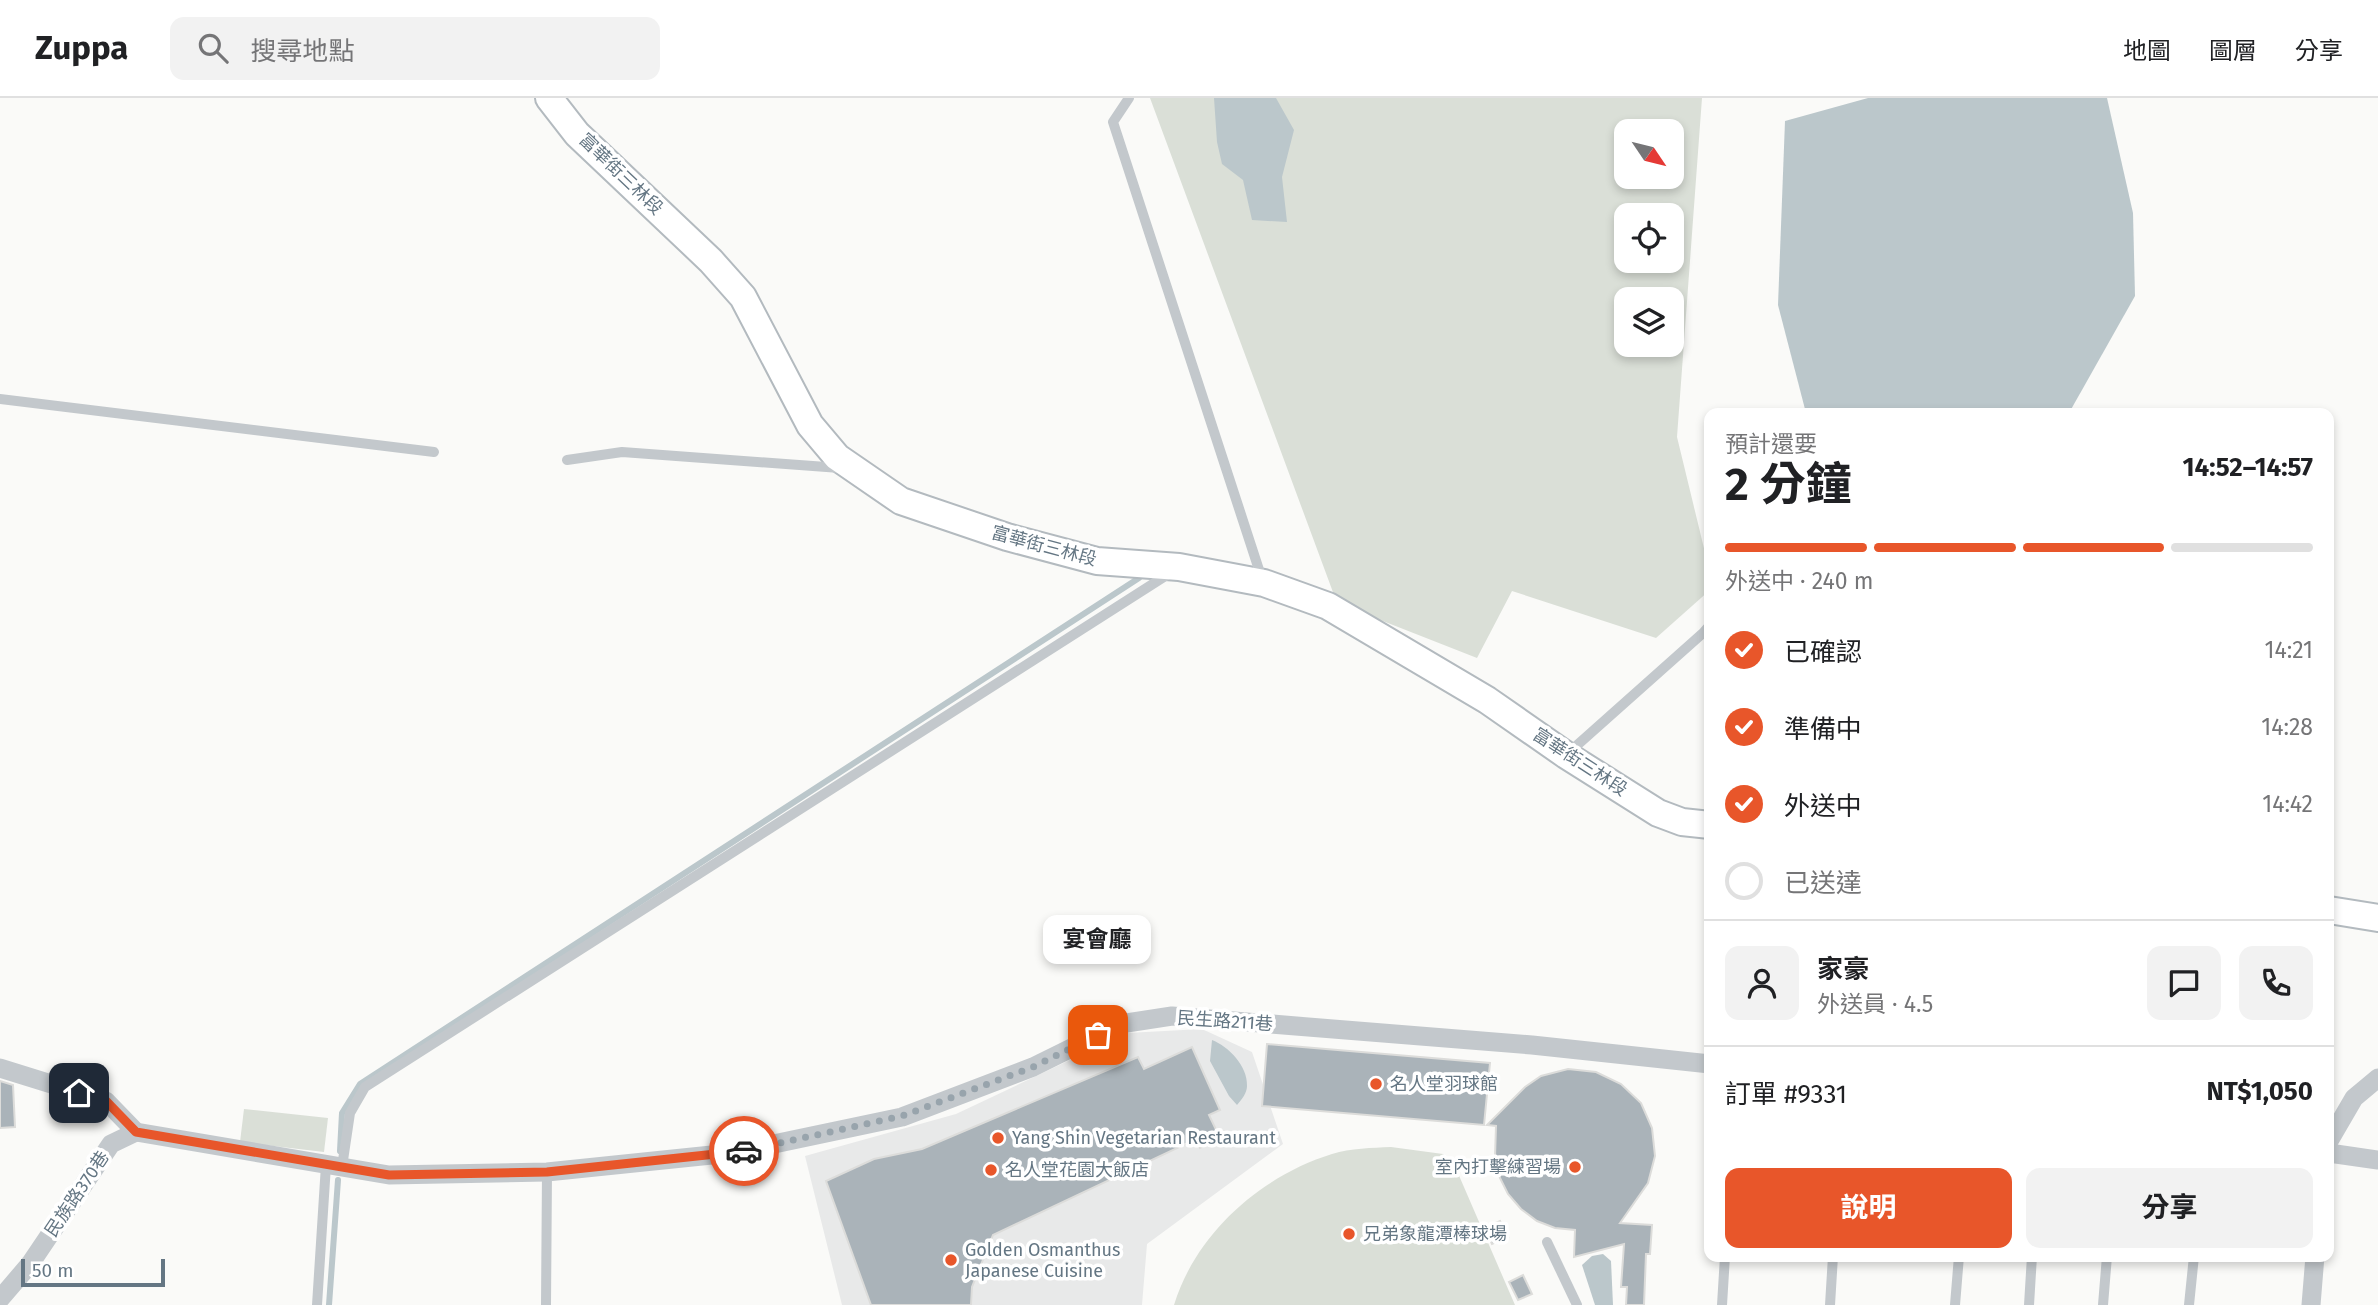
<!DOCTYPE html>
<html lang="zh-TW">
<meta charset="utf-8">
<style>
body{margin:0;font-family:"Fira Sans","Noto Sans TC",sans-serif;background:#f2f2f2;color:#202124;height:100vh;display:flex;flex-direction:column;font-size:26px;white-space:nowrap}
*{box-sizing:border-box;margin:0}
p{font-size:23px;color:#757577}
.icon{flex:none;width:38px;height:38px;fill:none;stroke:currentColor;stroke-width:2;stroke-linecap:round;stroke-linejoin:round}
.map{position:relative;flex:1;overflow:hidden}
.side{position:absolute;left:1704px;top:310px;width:630px;height:854px;display:flex;flex-direction:column;background:#fff;border-radius:14px;box-shadow:0 4px 10px #0003}
.side>*{flex:none}
.needle{width:46px;rotate:125deg}
.tools{position:absolute;left:1614px;top:21px;display:grid;gap:14px}
.tools a{display:grid;place-items:center;width:70px;height:70px;border-radius:14px;background:#fff;box-shadow:0 4px 10px #0003;font-size:35px}
.scale{position:absolute;left:21px;bottom:18px;width:144px;box-sizing:border-box;padding-left:7px;border:4px solid #647683;border-top:0;font-size:19px;line-height:24px;white-space:nowrap;color:#647683;-webkit-text-stroke:5px #fff;paint-order:stroke}
.pin{position:absolute;display:grid;place-items:center;width:60px;height:60px;color:#fff;margin:-30px;border-radius:14px;box-shadow:0 4px 10px #0006}
.courier{position:absolute;display:grid;place-items:center;width:70px;height:70px;margin:-35px;border:5px solid #e8562a;border-radius:50%;background:#fff;color:#222;box-shadow:0 2px 9px #0007}
.bubble{position:absolute;height:49px;border-radius:14px;background:#fff;box-shadow:0 4px 10px #0003;font-size:23px;font-weight:700;line-height:49px;text-align:center}
.summary em{font-style:normal;font-weight:700}
.summary div{display:flex;flex-direction:column-reverse}
.summary{display:flex;align-items:center;justify-content:space-between;height:119px;padding:0 21px}
h1{font-size:46px;font-weight:700;line-height:52px}
.bar{display:grid;grid-template-columns:repeat(4,1fr);gap:10px 7px;align-content:center;height:84px;padding:0 21px}
.bar i{height:9px;border-radius:5px;background:#e0e0e0}
.bar .selected{background:#e8562a}
.bar p{grid-column:span 4}
.line{display:flex;align-items:center;gap:18px;padding:0 21px;border-top:2px solid #e0e0e0}
.line div{flex:1}
.round{display:grid;place-items:center;flex:none;width:74px;height:74px;border-radius:14px;background:#f2f2f2}
ol{padding:0 21px;list-style:none}
li{display:flex;align-items:center;gap:21px;height:77px}
li p{margin-inline-start:auto}
li .icon{padding:7px;border-radius:50%;background:#e8562a;color:#fff;stroke-width:4}
li:last-child{color:#757577}
li i{width:38px;height:38px;border:4px solid #e0e0e0;border-radius:50%}
.primary-button{display:flex;gap:14px;margin-top:auto;padding:14px 21px}
.primary-button a{flex:1;height:80px;border-radius:14px;background:#e8562a;color:#fff;font-size:28px;font-weight:700;line-height:80px;text-align:center}
.primary-button a+a{background:#f2f2f2;color:#202124}
header{display:flex;align-items:center;gap:42px;box-sizing:border-box;height:98px;padding:0 35px;background:#fff;border-bottom:2px solid #e0e0e0}
header strong{font-size:33px}
nav{display:flex;gap:38px;margin-inline-start:auto;font-size:24px}
.search{width:490px;height:63px;background:#f2f2f2;display:flex;align-items:center;gap:18px;box-sizing:border-box;padding:0 24px;border-radius:14px;color:#757577;font-size:26px}
.map>svg:first-child{display:block}
</style>
<header>
<strong>Zuppa</strong>
<div class="search"><svg class="icon" aria-label="search" viewBox="0 0 24 24"><circle cx="10" cy="10" r="6"/><path d="M15 15l6 6"/></svg>搜尋地點</div>
<nav><a>地圖</a><a>圖層</a><a>分享</a></nav>
</header>
<div class="map">
<svg width="2378" height="1207" viewBox="0 0 2378 1207">
<rect width="100%" height="100%" fill="#fafaf8"/>
<path fill="#e8e9e9" d="M1202 931 1252 954 1283 1046 1147 1146 1142 1207H842L805 1058 956 1016 1127 935Z"/>
<g fill="#dadfd7" fill-rule="evenodd">
<path d="M1150 0H1702L1677 339 1710 475V492L1656 540 1512 493 1477 560 1337 505ZM1626 33H1671V79H1626ZM1626 117H1671V163H1626ZM1626 201H1671V247H1626Z"/>
<path d="M244 1011 328 1020 324 1054 240 1044Z"/>
<path d="M1391 1049 1443 1056 1454 1066 1515 1207H1174C1196 1135 1261 1078 1332 1056 1351 1050 1372 1050 1391 1049Z"/>
</g>
<g fill="#bbc7cb">
<path d="M1214 0H1276L1294 32 1282 79 1287 124 1252 122 1243 82 1222 66 1217 44Z"/>
<path d="M1868 0H2107L2133 115 2135 198 2069 315H1806L1778 207 1785 23Z"/>
<path d="M1212 942C1228 948 1248 968 1247 988 1247 995 1242 1001 1237 1007L1229 998 1210 963Z"/>
<path d="M1603 1156 1611 1163 1613 1207H1595L1582 1167 1592 1158Z"/>
</g>
<g fill="none" stroke-linecap="round" stroke-linejoin="round">
<g stroke="#bbc7cb" stroke-width="6">
<path d="M340 1053 342 1015 360 986 1139 480"/>
<path d="M329 1207 338 1082"/>
</g>
</g>
<g fill="#aab3b9" stroke="#dcdcda" stroke-width="2">
<path d="M1267 946 1490 965 1484 1027 1262 1008Z"/>
<path d="M1192 949 1220 1012 1209 1017 1220 1040 1200 1050 1196 1041 993 1137 972 1189 971 1207H871L826 1083 874 1061 922 1051 1138 959 1144 971Z"/>
<path d="M1568 971 1596 974 1621 986 1641 1005 1652 1030 1655 1058 1648 1085 1620 1125 1652 1127 1650 1156H1646L1644 1207H1626L1627 1189H1621L1624 1146 1574 1159 1575 1132 1555 1130 1537 1123 1521 1111 1508 1096 1499 1078 1495 1059 1496 1028 1487 1027 1525 989 1541 978Z"/>
<path d="M0 983 13 987 15 1029 0 1030Z"/>
<path d="M1500 1123 1508 1139 1492 1146 1485 1130Z"/>
<path d="M1523 1177 1532 1196 1518 1202 1509 1184Z"/>
</g>
<g fill="none" stroke-linecap="round" stroke-linejoin="round">
<g stroke="#b3babf" stroke-width="30">
<g id="secondary">
<path d="M549 0 577 36 711 163 743 199 810 327 837 359 901 403 1007 439 1097 463 1179 469 1264 485 1328 508 1487 602 1566 657 1658 715 1682 724 1710 727"/>
<path d="M2329 812 2378 820"/>
</g>
</g>
<g stroke="#c3c8cc" stroke-width="10">
<path d="M1129 0 1113 24 1262 481"/>
<path d="M0 301 434 354"/>
<path d="M567 362 622 354 840 370"/>
<path d="M1566 657 1703 535 1710 527"/>
<path d="M342 1069 350 1015 365 989 1170 475"/>
<path d="M1547 1144 1577 1207"/>
<path d="M317 1207 326 1067"/>
<path d="M546 1207 547 1074"/>
<path d="M1722 1207 1725 1158"/>
<path d="M1830 1207 1833 1158"/>
<path d="M1955 1207 1959 1158"/>
<path d="M2029 1207 2032 1158"/>
<path d="M2103 1207 2107 1158"/>
<path d="M2189 1207 2194 1158"/>
</g>
<g stroke="#c3c8cc" stroke-width="19">
<path d="M0 970 106 1003 136 1034"/>
<path d="M136 1034 389 1077 547 1074 731 1055 902 1019 1033 969 1120 926 1172 918 1532 947 1710 966"/>
<path d="M2329 1043 2354 1000 2378 980"/>
<path d="M2329 1055 2378 1062"/>
<path d="M0 1201 30 1166 111 1046 136 1034"/>
<path d="M2311 1207 2315 1158"/>
</g>
<use href="#secondary" stroke="#fff" stroke-width="26"/>
</g>
<g fill="none" stroke-linecap="round" stroke-linejoin="round">
<path stroke="#98a4ac" stroke-width="7" stroke-dasharray="0 12.6" d="M744 1053 902 1018 1033 969 1098 937"/>
<path stroke="#e8562a" stroke-width="9" d="M79 995 106 1003 136 1034 389 1077 547 1074 744 1053"/>
</g>
<g fill="#e8562a" stroke="#fff" stroke-width="2.5">
<circle cx="1376" cy="986" r="7"/>
<circle cx="998" cy="1040" r="7"/>
<circle cx="1575" cy="1069" r="7"/>
<circle cx="991" cy="1072" r="7"/>
<circle cx="1349" cy="1136" r="7"/>
<circle cx="951" cy="1162" r="7"/>
</g>
<g text-anchor="middle" stroke-width="7" stroke-linejoin="round" paint-order="stroke">
<g font-size="18" fill="#647683" stroke="#fff">
<text transform="translate(621 76) rotate(44)" y="6">富華街三林段</text>
<text transform="translate(1044 448) rotate(15)" y="6">富華街三林段</text>
<text transform="translate(1580 664) rotate(33)" y="6">富華街三林段</text>
<text transform="translate(1225 923) rotate(4)" y="6">民生路211巷</text>
<text transform="translate(77 1096) rotate(-56)" y="6">民族路370巷</text>
</g>
<g font-size="18" fill="#647683" stroke="#fff" text-anchor="start">
<text x="1390" y="992">名人堂羽球館</text>
<text x="1012" y="1046">Yang Shin Vegetarian Restaurant</text>
<text x="1561" y="1075" text-anchor="end">室內打擊練習場</text>
<text x="1005" y="1078">名人堂花園大飯店</text>
<text x="1363" y="1142">兄弟象龍潭棒球場</text>
<text x="965" y="1158">Golden Osmanthus<tspan x="965" dy="21">Japanese Cuisine</tspan></text>
</g>
</g>
</svg>
<div class="tools">
<a><svg class="needle" viewBox="-14 -14 28 28"><path d="M0-13l5 13h-10z" fill="#e53935"/><path d="M0 13l5-13h-10z" fill="#757577"/></svg></a>
<a><svg class="icon" aria-label="locate" viewBox="0 0 24 24"><circle cx="12" cy="12" r="6"/><path d="M12 2v4M12 18v4M2 12h4M18 12h4"/></svg></a>
<a><svg class="icon" aria-label="layers" viewBox="0 0 24 24"><path d="M12 4l9 5-9 5-9-5zM3 14l9 5 9-5"/></svg></a>
</div>
<div class="scale">50 m</div>
<div class="pin" style="left:1098px;top:937px;background:#ea580c"><svg class="icon" aria-label="bag" viewBox="0 0 24 24"><path d="M5 8h14l-1 12H6zM9 8a3 3 0 0 1 6 0"/></svg></div>
<div class="pin" style="left:79px;top:995px;background:#1f2937"><svg class="icon" aria-label="home" viewBox="0 0 24 24"><path d="M3 11l9-7 9 7M6 9v11h12V9"/></svg></div>
<div class="courier" style="left:744px;top:1053px"><svg class="icon" aria-label="car" viewBox="0 0 24 24"><path d="M5 17H2v-5l4-1 3-4h7l3 4 3 1v5h-3M9 17h6M6 11h13"/><circle cx="7" cy="17" r="2"/><circle cx="17" cy="17" r="2"/></svg></div>
<div class="bubble" style="left:1043px;top:817px;width:108px">宴會廳</div>
<section class="side">
<div class="summary"><div><h1>2 分鐘</h1><p>預計還要</p></div><em>14:52–14:57</em></div>
<div class="bar"><i class="selected"></i><i class="selected"></i><i class="selected"></i><i></i><p>外送中 · 240 m</p></div>
<ol>
<li><svg class="icon" aria-label="check" viewBox="0 0 24 24"><path d="M5 12l5 5 9-10"/></svg>已確認<p>14:21</p></li>
<li><svg class="icon" aria-label="check" viewBox="0 0 24 24"><path d="M5 12l5 5 9-10"/></svg>準備中<p>14:28</p></li>
<li><svg class="icon" aria-label="check" viewBox="0 0 24 24"><path d="M5 12l5 5 9-10"/></svg>外送中<p>14:42</p></li>
<li><i></i>已送達</li>
</ol>
<div class="line" style="height:126px"><a class="round"><svg class="icon" aria-label="person" viewBox="0 0 24 24"><circle cx="12" cy="8" r="4"/><path d="M4 21q1-7 8-7t8 7"/></svg></a><div><b>家豪</b><p>外送員 · 4.5</p></div><a class="round"><svg class="icon" aria-label="chat" viewBox="0 0 24 24"><path d="M4 5h16v11H9l-5 4z"/></svg></a><a class="round"><svg class="icon" aria-label="phone" viewBox="0 0 24 24"><path d="M5 4h4l2 5-3 2q2 4 5 5l2-3 5 2v4C11 20 4 13 5 4z"/></svg></a></div>
<div class="line" style="height:91px"><div>訂單 #9331</div><b>NT$1,050</b></div>
<div class="primary-button"><a>說明</a><a>分享</a></div>
</section>
</div>
